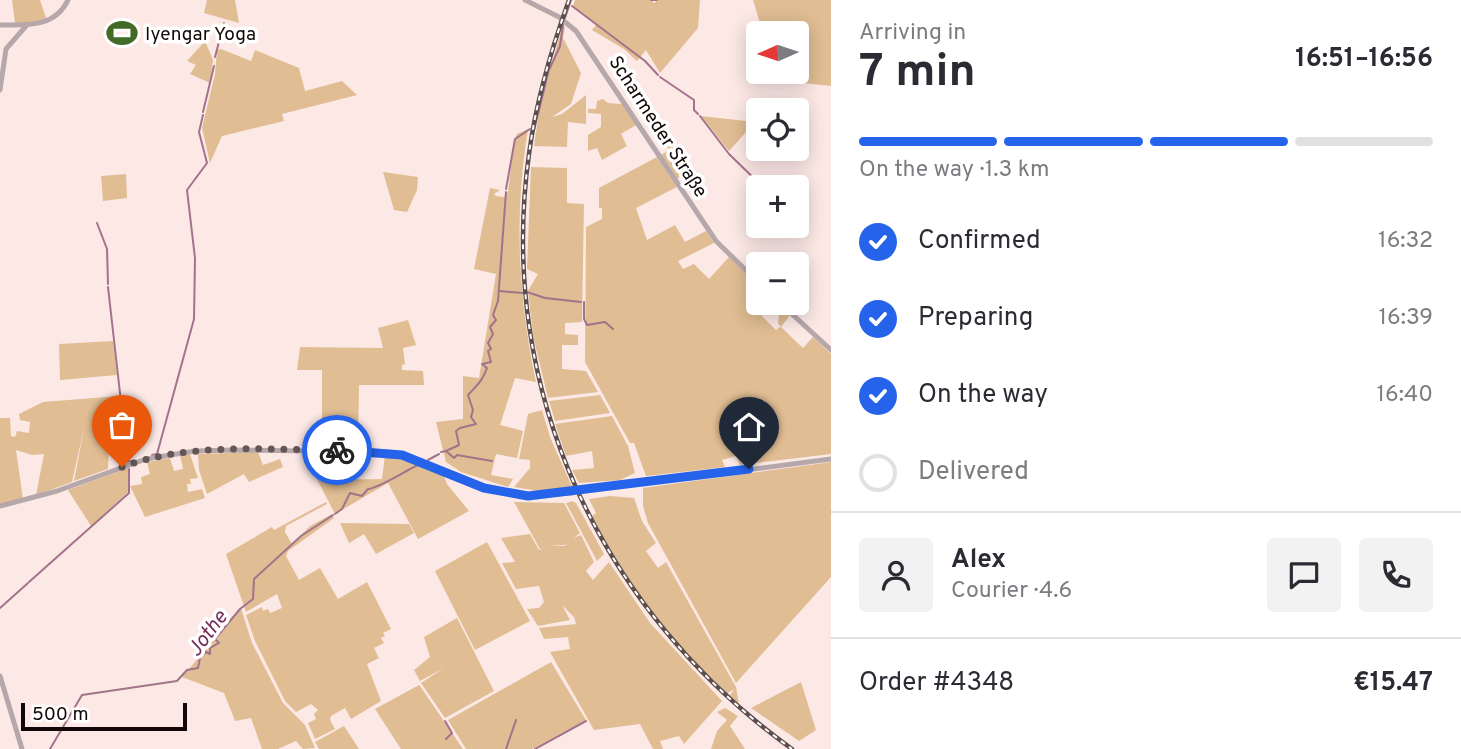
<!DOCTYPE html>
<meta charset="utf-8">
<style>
body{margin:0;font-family:Overpass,sans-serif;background:#f2f2f3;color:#2b2b33;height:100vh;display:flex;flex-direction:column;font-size:26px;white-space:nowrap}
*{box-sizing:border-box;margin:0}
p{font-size:23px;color:#7c7c81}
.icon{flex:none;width:38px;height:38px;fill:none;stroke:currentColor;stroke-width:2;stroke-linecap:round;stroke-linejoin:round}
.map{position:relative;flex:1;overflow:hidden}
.sheet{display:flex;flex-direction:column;background:#fff;width:630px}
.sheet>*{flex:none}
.needle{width:46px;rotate:267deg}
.tools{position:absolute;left:746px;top:21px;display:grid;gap:14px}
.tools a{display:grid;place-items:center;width:63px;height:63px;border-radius:7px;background:#fff;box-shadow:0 4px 18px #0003;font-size:35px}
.scale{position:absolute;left:21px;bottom:18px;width:166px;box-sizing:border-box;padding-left:7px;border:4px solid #120807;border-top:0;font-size:19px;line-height:24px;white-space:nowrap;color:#120807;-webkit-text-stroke:5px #fff;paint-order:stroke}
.pin{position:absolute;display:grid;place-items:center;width:60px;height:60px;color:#fff;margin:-72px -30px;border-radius:50% 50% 50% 0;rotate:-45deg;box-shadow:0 0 7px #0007}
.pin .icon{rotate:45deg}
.courier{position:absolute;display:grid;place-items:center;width:70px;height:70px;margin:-35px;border:5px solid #2563eb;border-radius:50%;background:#fff;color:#222;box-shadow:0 2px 9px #0007}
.headline em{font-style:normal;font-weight:700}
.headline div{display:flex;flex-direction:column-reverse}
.headline{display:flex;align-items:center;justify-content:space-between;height:119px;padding:0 28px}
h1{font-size:46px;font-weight:700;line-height:52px}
.bar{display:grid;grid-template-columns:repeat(4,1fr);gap:10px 7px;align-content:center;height:84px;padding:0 28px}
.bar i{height:9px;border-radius:5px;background:#e1e1e2}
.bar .selected{background:#2563eb}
.bar p{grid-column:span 4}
.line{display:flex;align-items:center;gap:18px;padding:0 28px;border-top:2px solid #e1e1e2}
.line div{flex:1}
.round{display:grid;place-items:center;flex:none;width:74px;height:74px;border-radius:7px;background:#f2f2f3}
ol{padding:0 28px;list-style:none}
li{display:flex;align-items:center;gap:21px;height:77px}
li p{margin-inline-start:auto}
li .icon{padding:7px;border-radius:50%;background:#2563eb;color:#fff;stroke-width:4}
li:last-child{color:#7c7c81}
li i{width:38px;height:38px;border:4px solid #e1e1e2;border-radius:50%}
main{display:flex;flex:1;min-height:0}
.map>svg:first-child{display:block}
</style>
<main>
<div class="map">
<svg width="831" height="749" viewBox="0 0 831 749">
<rect width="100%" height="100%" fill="#fce9e6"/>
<g fill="#e0bd93">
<path d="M12 0H40L46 18 34 23H15Z"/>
<path d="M207 0H235L239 23 204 13Z"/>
<path d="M575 0H651L654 3 658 0H700L698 28 660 73 646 50 637 61 624 49 592 30 597 24 573 7Z"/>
<path d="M753 0H831V86L758 78V72H796V33H763Z"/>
<path d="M562 27H565L563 38 581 73 571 104 552 117 562 114 586 95V124L568 122 567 147 534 146 539 111Z"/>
<path d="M205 41 213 60 210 83 190 74 196 65 187 61Z"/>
<path d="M221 49 251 61 255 50 299 68 305 91 342 81 357 95 282 114 284 121 222 136 210 163 202 128 215 74 217 50Z"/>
<path d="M603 99 608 103 622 104 636 125 621 134 627 146 602 160 597 148 588 151V135L601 127V114L588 113V109H596L597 101Z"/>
<path d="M701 116 755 122 729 151Z"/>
<path d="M528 129C514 214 518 297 536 382L515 378 500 425 523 431 517 458 496 454 491 475 513 479 508 487 461 472 446 462 436 422 463 419V376L479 378 496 274 474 269 490 188 500 190 494 194 496 196 504 197 508 192 514 141 517 134Z"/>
<path d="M671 139 691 170 677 179 661 155 669 150 665 142Z"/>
<path d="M657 157 677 187 636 208 647 240 675 225 685 242 706 231 714 243 678 261 683 269 694 264 709 279 729 257 758 285V303H772L761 315 776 330 781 326 778 324 780 304 790 315 781 327 803 348 813 337 831 354V454L740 465 736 456 722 460 725 467 646 476 634 443H630L585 362 586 227 602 219V208H599V188Z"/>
<path d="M531 167 567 168V203L584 204 582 322 565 323V334L578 335V345H562V369L586 371 598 392 548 398 533 336 528 291 538 274 527 269Z"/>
<path d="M383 172 418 177 417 190 407 212 394 210Z"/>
<path d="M126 174 127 198 103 201 101 176Z"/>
<path d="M408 320 416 345 403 348 405 364 402 365V370L423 371 424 385H359L358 448H322V370H297L300 347 383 348 378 328Z"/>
<path d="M113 341 117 375 60 380 59 344Z"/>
<path d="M600 395 610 413 555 421 549 401Z"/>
<path d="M119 396 122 440H109L108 469 74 481 84 428 72 482 36 495 44 454 32 455 16 450 23 499 0 505V418H10L11 436 15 437 17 431 29 433 30 422 20 420 19 414 43 402Z"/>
<path d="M542 410 550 437 573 489 538 491 514 487 530 468V460L519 459 528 414Z"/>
<path d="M612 416 628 446 635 473 620 480 579 483 572 470 594 468 592 451 566 456 555 424Z"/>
<path d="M258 452 263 465 280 459 283 467 249 482 244 474 207 494 199 470 198 454Z"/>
<path d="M321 453V480L382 479 385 455 410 460 443 474 447 484 469 511 418 539 388 483 335 514 306 458 307 454Z"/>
<path d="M190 454 198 478 190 479 191 484H187L188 492 202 489 205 498 145 517 130 486 142 484 141 477 150 474 147 462 170 458 174 471 183 469 180 455Z"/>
<path d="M831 462V577L736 683 648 523 643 506V488Z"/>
<path d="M128 468V492L91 526 68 490Z"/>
<path d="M610 496 634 498 642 521 656 543 646 551 658 568 666 562 736 687 739 704 729 697 734 689 725 695C671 642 626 585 592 516L596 513 589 499Z"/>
<path d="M572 501 576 503 604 554 597 561 566 503Z"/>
<path d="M326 502 327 504 286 526 285 532 292 544 310 526 332 514 334 518 288 551 286 556 299 580 320 568 338 599 367 582 391 629 383 633 385 636 381 638 384 643 374 648 379 658 367 664 381 701 351 719 345 708 331 716 330 720 335 729 315 739 308 723 316 719 314 714 318 710 311 704 296 712 285 701 255 641 246 615 262 607 263 611 268 609 270 613 282 608 277 594 246 612 226 554 272 527 274 530Z"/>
<path d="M514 502 564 503 580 533 565 545 547 546H565L571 539 581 535 594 562 586 571 593 580 609 562 650 623 722 701 684 744 679 736 660 741 663 749H653L640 724 594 730 550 652 570 649 568 637 544 639 539 628 576 624 574 617 562 605 570 620 538 626 527 609 539 608 544 602 539 586 516 589 502 563 515 562 501 538 530 534 539 550 545 547 540 549Z"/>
<path d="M340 523 409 524 414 533 376 554 364 534 349 543Z"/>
<path d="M487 542 530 621 475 650 435 571Z"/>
<path d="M241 608 252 643 283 703 305 725 315 748 303 749 296 741 278 749H262L251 718 235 721 224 693 182 677Z"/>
<path d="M457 618 494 691 445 718 421 683 444 668 420 681 414 670 430 657 424 637Z"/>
<path d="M551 662 586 720 532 749H466L448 720Z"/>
<path d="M801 682 816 730 799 741 751 708Z"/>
<path d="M419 685 420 686 463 749H401L375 709Z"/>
<path d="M725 708 738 716 730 726 745 749H711L717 731 727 720 717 712Z"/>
<path d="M344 726 359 749H319L315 742Z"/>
</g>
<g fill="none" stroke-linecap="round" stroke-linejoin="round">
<g stroke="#a2738b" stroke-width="2">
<path d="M651 0H657"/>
<path d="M572 6 645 61 658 75"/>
<path d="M565 18 571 0"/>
<path d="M215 57 224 23"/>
<path d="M660 77 694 100V110L698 114"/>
<path d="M203 112 214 66"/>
<path d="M700 116 729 154 763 187"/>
<path d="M534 130 549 70 560 46 563 25"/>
<path d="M506 189 515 139 530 129"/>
<path d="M97 223 107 249 108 284"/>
<path d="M195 258 187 190 207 163 199 132 203 115"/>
<path d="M108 287 122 411"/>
<path d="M499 291 523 293"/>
<path d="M527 292 545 298 581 302"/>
<path d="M584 302V319L587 325 605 322 613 329"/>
<path d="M123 415 124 462 133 461"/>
<path d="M446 451 459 445 456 431 460 428 476 424 471 417 473 410 468 395C477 385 482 382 487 368L482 364 491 362 488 351 491 349 488 343 493 334 490 327 496 320 493 315 498 301 506 192"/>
<path d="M441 452 446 451 454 458 457 455 492 461"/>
<path d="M152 455 157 454 194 319 195 259"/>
<path d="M428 460 439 454"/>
<path d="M335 514 342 509 350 493 362 496 368 489C379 488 405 471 418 465"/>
<path d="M29 582 129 493V469"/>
<path d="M0 608 28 583"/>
<path d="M445 721 452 733 446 739"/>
<path d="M50 749 82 695 177 681 187 670 198 668 200 658 206 652 210 654V648L219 643 215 639 240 609 253 599 254 579 301 536 333 515"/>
<path d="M506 749 516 720"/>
<path d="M535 749 586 721"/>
</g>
<g stroke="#b6a8aa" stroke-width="5">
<path d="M525 0 559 17 576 31 716 241 758 282"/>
<path d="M0 25C26 25 55 28 68 0"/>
<path d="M0 90 6 49 26 26"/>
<path d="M780 303 831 350"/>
<path d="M584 491 831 459"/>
<path d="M0 506 57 491 146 459 195 451 233 450 389 452 415 459 497 491 528 496 571 493"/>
<path d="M0 676 22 749"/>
</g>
<g stroke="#5b4e4c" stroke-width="4.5">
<path id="rail" d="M569 0C551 50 536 101 529 154 496 390 601 612 792 749"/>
</g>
<use href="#rail" stroke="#fff" stroke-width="2" stroke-dasharray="5" stroke-linecap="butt"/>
<path stroke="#b6a8aa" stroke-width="5" d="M571 493 584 491"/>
</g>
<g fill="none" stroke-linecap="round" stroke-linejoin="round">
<path stroke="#645755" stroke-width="7" stroke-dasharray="0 12.6" d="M122 467C190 442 266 450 337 450"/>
<path stroke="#2563eb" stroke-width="9" d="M337 450 402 455 484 488 528 496 749 469"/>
</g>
<defs>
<g id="stadium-bare" transform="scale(2.415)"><path d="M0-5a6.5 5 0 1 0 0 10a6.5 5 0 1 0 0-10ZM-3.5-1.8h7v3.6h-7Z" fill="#426b27" stroke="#fff" stroke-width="2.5" paint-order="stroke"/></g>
</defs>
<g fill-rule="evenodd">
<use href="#stadium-bare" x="122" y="33"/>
</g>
<g text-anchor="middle" stroke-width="7" stroke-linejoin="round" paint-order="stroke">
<g font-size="19" fill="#120807" stroke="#fff" text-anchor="start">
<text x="145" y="40">Iyengar Yoga</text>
</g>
<g font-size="19" fill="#120807" stroke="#fff">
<text transform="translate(659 126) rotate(57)" y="7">Scharmeder Straße</text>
</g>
<g font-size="21" font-style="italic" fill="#762d58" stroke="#fff">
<text transform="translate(207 633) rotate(-53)" y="7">Jothe</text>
</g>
</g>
</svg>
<div class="tools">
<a><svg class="needle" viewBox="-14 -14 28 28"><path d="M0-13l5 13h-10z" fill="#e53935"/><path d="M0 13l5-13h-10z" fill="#7c7c81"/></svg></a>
<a><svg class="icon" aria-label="locate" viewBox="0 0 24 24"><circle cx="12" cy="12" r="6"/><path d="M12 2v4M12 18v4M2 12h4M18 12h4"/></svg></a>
<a>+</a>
<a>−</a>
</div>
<div class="scale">500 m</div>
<div class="pin" style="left:122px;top:467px;background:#ea580c"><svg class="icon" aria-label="bag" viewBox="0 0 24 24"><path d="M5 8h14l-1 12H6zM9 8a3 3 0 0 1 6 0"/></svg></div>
<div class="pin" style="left:749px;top:469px;background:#1f2937"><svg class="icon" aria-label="home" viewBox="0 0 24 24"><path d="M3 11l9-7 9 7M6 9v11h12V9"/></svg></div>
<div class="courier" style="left:337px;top:450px"><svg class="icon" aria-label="bike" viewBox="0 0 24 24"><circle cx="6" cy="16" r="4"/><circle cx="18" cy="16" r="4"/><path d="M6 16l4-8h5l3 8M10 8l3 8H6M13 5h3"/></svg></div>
</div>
<section class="sheet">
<div class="headline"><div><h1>7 min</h1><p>Arriving in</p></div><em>16:51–16:56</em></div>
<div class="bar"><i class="selected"></i><i class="selected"></i><i class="selected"></i><i></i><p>On the way · 1.3 km</p></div>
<ol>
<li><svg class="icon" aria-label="check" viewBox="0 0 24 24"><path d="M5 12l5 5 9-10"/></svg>Confirmed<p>16:32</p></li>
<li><svg class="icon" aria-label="check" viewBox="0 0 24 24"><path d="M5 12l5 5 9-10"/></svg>Preparing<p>16:39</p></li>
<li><svg class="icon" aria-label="check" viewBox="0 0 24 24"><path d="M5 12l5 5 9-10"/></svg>On the way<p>16:40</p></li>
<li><i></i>Delivered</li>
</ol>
<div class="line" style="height:126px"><a class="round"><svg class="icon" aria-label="person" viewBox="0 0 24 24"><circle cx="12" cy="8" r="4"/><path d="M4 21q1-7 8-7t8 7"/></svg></a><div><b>Alex</b><p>Courier · 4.6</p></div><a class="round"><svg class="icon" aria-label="chat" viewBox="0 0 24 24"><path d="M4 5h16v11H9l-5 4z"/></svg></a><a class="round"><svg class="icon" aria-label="phone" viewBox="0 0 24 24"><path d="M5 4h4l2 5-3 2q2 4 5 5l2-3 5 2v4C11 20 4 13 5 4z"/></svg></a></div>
<div class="line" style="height:91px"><div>Order #4348</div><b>€15.47</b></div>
</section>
</main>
